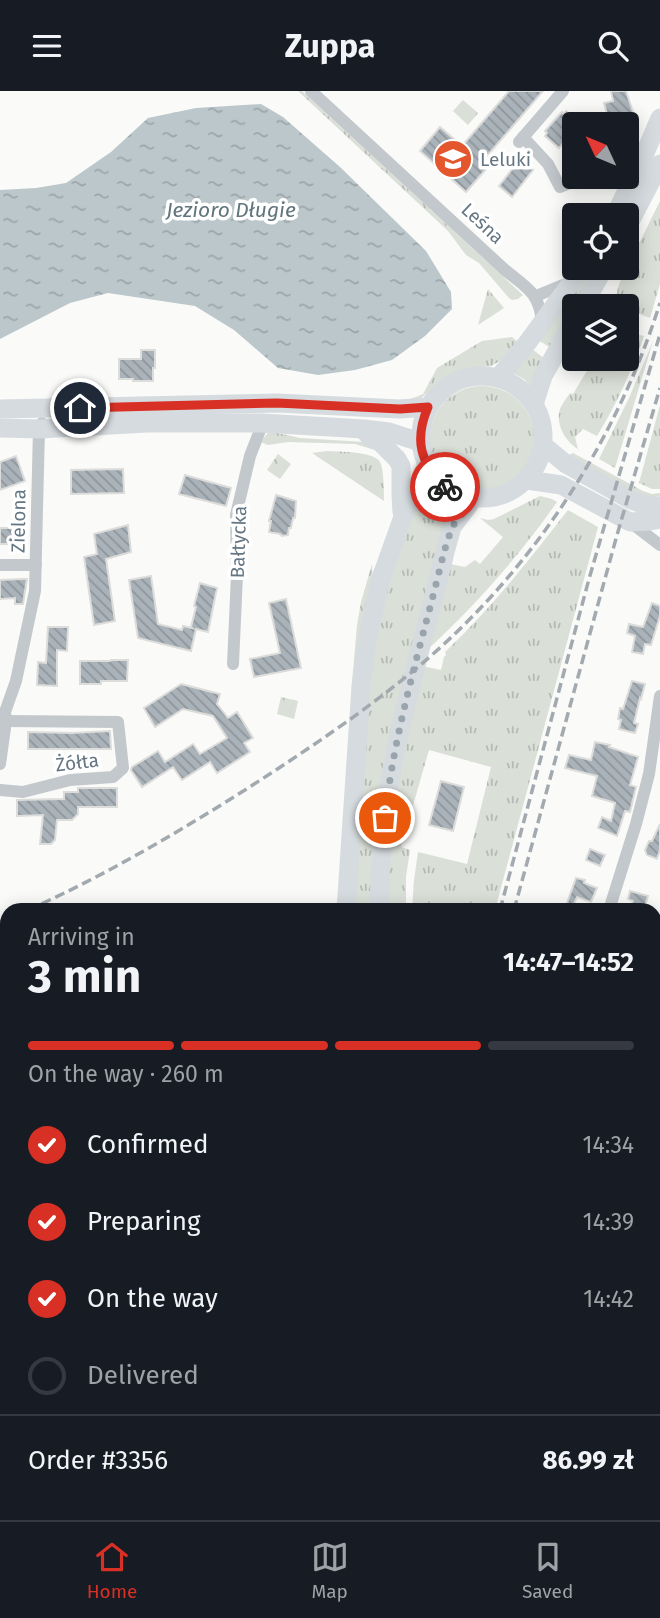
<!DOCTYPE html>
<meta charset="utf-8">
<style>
body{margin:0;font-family:"Fira Sans",sans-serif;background:#242831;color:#f1f3f6;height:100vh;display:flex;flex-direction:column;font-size:26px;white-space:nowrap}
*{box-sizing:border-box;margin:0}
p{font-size:23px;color:#9ea1a6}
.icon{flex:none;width:38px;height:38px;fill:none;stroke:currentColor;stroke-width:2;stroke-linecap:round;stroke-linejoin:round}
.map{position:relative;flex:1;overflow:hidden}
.sheet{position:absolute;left:0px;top:812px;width:662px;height:618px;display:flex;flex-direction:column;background:#171b24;border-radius:21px 21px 0 0;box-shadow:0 4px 18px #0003}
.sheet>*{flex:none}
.needle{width:46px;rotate:314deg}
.controls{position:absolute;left:562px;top:21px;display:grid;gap:14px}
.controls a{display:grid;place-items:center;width:77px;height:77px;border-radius:7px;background:#171b24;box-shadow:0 4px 18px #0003;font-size:35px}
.pin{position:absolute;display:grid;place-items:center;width:60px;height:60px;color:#fff;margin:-30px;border:4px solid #fff;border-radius:50%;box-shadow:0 2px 7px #0007}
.courier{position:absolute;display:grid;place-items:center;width:70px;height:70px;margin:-35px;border:5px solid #d93025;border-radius:50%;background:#fff;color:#222;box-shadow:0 2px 9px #0007}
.overview em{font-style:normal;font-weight:700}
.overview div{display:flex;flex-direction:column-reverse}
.overview{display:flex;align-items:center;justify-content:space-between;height:119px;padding:0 28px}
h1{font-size:46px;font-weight:700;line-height:52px}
.bar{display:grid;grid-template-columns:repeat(4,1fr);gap:10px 7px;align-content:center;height:84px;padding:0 28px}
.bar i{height:9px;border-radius:5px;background:#363941}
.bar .on{background:#d93025}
.bar p{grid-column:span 4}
.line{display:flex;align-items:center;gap:18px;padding:0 28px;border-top:2px solid #363941}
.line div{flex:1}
ol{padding:0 28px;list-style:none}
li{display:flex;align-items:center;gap:21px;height:77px}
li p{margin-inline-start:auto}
li .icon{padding:7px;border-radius:50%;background:#d93025;color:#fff;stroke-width:4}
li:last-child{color:#9ea1a6}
li i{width:38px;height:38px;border:4px solid #363941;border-radius:50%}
header{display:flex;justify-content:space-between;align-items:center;height:91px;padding:0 28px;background:#171b24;font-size:32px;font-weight:700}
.tab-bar{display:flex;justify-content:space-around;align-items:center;height:98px;border-top:2px solid #363941;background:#171b24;font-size:19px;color:#9ea1a6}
.tab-bar a{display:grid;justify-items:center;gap:4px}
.tab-bar .on{color:#d93025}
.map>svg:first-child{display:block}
</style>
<header><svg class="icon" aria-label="menu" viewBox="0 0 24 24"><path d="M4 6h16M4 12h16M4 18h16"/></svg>Zuppa<svg class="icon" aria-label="search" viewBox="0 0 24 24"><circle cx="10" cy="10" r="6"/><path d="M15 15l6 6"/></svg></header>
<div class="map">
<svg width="660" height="1429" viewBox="0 0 660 1429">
<defs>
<pattern id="grass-tufts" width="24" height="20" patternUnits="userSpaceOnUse" patternTransform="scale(1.75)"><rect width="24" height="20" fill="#dadfd7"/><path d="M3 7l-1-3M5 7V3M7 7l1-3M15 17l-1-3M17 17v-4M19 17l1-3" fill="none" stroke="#b4b9b4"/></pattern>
<pattern id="wetland-marsh" width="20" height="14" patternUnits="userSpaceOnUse" patternTransform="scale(1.75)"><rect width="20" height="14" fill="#dadfd7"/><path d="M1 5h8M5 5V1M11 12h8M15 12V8" fill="none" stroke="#b4b9b4"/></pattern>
<pattern id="cemetery-stones" width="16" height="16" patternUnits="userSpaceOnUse" patternTransform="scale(1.75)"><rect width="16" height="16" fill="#dadfd7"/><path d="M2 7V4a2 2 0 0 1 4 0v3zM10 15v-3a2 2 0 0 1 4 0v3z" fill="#b4b9b4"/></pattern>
<pattern id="park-crowns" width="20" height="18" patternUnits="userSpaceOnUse" patternTransform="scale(1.75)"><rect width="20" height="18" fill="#dadfd7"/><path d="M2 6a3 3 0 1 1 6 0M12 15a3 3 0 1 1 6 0" fill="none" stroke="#b4b9b4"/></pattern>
<pattern id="garden-dots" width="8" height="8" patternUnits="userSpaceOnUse" patternTransform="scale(1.75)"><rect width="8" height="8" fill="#dadfd7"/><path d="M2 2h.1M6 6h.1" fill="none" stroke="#b4b9b4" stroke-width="1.8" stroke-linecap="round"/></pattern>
<pattern id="water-ripples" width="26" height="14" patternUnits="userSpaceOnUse" patternTransform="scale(1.75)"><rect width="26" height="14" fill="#bbc7cb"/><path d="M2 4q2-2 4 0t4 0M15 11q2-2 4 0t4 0" fill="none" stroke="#9ca6aa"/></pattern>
<pattern id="building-back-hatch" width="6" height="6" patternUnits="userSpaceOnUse" patternTransform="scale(1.75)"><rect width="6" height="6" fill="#aab3b9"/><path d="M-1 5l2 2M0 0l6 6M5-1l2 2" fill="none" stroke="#8e969c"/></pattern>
</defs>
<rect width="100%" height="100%" fill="#fafaf8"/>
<g fill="url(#grass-tufts)">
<path d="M298 0H302L330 26 523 204 518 208 512 209 509 207 479 172 466 164 448 140Z"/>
<path d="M660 110V193L650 227 627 218 626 215H622C616 208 616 200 620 191Z"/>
<path d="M592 177H597L551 257 538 249Z"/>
<path d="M488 198 504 217 478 234Z"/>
<path d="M627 241 644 245C632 280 616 314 597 345L583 338 575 346 578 358 581 360C568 353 557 338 559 322 560 315 566 308 570 302L573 303 594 268H626Z"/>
<path d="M512 246 518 251 500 270 491 275 471 277 452 284 434 296 420 308H411L423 303 437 277 482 250Z"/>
<path d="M653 250 615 377 599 368 629 307Z"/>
<path d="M532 258 545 268 531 296 524 288 511 281Z"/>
<circle cx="482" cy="347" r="52"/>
<path d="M660 314V398H652L639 392Z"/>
<path d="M269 340 300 347 364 351 381 361 355 353 288 351 268 354 261 351Z"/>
<path d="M327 360C338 361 374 360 380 371 384 379 384 401 384 410L312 362Z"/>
<path d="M573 362 643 400 652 403 660 402V405L652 406 640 404 567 365Z"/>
<path d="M421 405 455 423 370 819H352L368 597 387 494Z"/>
<path d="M540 405 552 408 557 411C520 464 475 515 427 559L450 473 465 476 475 469 480 473 503 446 480 427 488 429 494 428Z"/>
<path d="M568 419 598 436 495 819H412L414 789 418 761 467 773 491 676 429 659 401 756 410 759 406 786V819H386L393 733 401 666 422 575 441 579 444 566 446 564 445 561C491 518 529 469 568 419Z"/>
<path d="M372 473 373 490 355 572 351 602 357 534 361 511Z"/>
</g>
<path fill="url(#wetland-marsh)" d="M7 1269V1423H164L168 1429H0V1270Z"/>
<path fill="url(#cemetery-stones)" d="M660 1320V1429H656L652 1423H654V1323Z"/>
<g fill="url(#park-crowns)">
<path d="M463 9 478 22 468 34 453 20Z"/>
<path d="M278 363 291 373 280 388 267 379Z"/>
<path d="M281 606 298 610 294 628 277 623Z"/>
</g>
<path fill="url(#garden-dots)" d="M7 936V1218L0 1215V938Z"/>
<path fill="url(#water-ripples)" d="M261 13 283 26 340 76 426 160 451 201 452 218 425 245 392 269 355 279 318 284 278 277 234 239 195 215 108 202 70 212 0 248V99L36 97 66 92 111 61 148 27 196 17Z"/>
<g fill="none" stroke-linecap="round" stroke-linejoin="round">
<g stroke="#bbc7cb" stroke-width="3.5">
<path d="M156 1423 164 1429"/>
<path d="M457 1423 458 1429"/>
<path d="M0 1426 7 1423"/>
</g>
</g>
<g fill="url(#building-back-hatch)" stroke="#dcdcda" stroke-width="2">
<path d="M509 0H543L481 72 487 77 466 101 420 60 440 36 462 55Z"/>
<path d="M611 0H626L634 24 609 30 604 12 613 10Z"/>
<path d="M566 20 581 33H574V40L559 57 545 45 547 42 545 40 562 21 564 23Z"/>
<path d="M520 68 533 79 512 106 499 95Z"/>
<path d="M141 259H155V277H153V290H133V288H119V268H141Z"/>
<path d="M16 365 25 390 0 399V371Z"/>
<path d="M123 378 124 402 71 403V379Z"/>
<path d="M185 384 231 397 226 415 179 403Z"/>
<path d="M276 404 296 410 295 427H293L291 437H289L288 444 282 445 280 443 269 441 271 430H269Z"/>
<path d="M128 434 131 461 106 468 115 530 94 534 84 466 97 463 94 443Z"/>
<rect x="0" y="437" width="23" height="16"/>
<path d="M151 485 158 533 182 539 183 535 192 537 191 536 196 516 194 515 200 492 217 497 208 541 196 538 191 560 138 547 129 489Z"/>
<path d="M23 488H27L23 513H15V507L0 508V489Z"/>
<path d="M286 508 301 577 254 586 250 568 280 562 269 512Z"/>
<path d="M652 512 660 515V525L651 554 645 553 643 563 632 561 635 545 627 542 629 533 643 536Z"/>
<path d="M48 536H68L67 560 57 559V595L37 594 38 571 46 572Z"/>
<path d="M111 569H128L127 590H101V593H80V570H110Z"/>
<path d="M632 590 645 593 641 608 640 607 634 632 638 633 635 642 619 638 621 629 618 628 620 617 623 618Z"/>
<path d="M181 593 220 603 217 613 228 627 237 621 253 647 244 652 250 661 217 682 210 671 182 689 173 676 142 696 131 679 132 676 158 660 165 671 193 653 200 663 227 647 213 625 183 618 155 636 144 617Z"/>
<path d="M110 640 111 658H28V641L72 642Z"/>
<path d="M595 651 610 654 609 656 638 666 630 694 636 696 630 721 625 720 617 745 598 737 602 726 611 730 615 712 592 705 597 685 565 677 569 664 591 669Z"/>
<path d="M441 690 464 696 453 740 429 734Z"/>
<path d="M78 697H117V716H78V723L72 729H57L55 749 51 753H40L43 724 17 725V709L64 708V701H78Z"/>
<path d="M660 733V759L657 768 647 764 645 759 649 750H652Z"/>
<path d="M590 758 605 764 600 775 586 769Z"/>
<path d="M576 787 585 789 584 792 597 797 591 811 577 806 573 815 567 812Z"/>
<path d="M630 800 648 805 644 819H630L633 810 628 808Z"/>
</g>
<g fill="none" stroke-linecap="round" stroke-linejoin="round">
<g stroke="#c3c8cc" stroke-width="12">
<path d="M311 0 505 179C527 197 539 201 542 231"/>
<path d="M523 46 548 73 560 96 584 86"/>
<path d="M519 51 563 0"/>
<path d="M536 205 568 192"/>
<path d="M630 431 660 454"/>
<path d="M0 474H36"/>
<path d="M233 573 237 484 236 424 250 365 264 329"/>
<path d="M0 673 6 630 5 621 16 590 35 500 39 338 42 332"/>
<path d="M0 699 23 701 70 689 113 686 123 677 118 631 6 630"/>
<path d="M609 819 636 733 649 683 660 605"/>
<path d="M654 865 660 852"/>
<path d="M654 1170 660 1182"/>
<path d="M654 1242 660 1239"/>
<path d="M640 1423 644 1429"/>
</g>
<g stroke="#d6dbdf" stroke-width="19">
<path d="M615 124 642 69 660 27"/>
<path d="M626 138 660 73"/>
<path d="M583 215 604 177"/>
<circle cx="482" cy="346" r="61"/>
<path d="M498 287 528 251 582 177"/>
<path d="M534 313 543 285 574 230"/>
<path d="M0 318 277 312 400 318 428 316"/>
<path d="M0 337 39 338 147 332H262L364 338 389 341 420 351"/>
<path d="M364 339 370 346 379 350 397 368 401 375V404L402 421"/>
<path d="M543 354 566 373 629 408 645 414 660 415"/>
<path d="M527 389 561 394 630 431 650 430 660 428"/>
<path d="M346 819 361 596 367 551 380 490 403 426 427 374"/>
<path d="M379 819C380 780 382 740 388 701 401 620 426 541 445 461L452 436 473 408"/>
<path d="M239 1429 241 1423"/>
<path d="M282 1429 283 1423"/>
</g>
<g stroke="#a2aab0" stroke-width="3.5" stroke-dasharray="10 5" stroke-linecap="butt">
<path d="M28 819C104 785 175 743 245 699 310 657 375 614 433 563 538 470 618 346 660 212"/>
<path d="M500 819 589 488 660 243"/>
<path d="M514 819 617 444 660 297"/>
<path d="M0 831 7 828"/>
<path d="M336 1429 338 1423"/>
<path d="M351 1429 353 1423"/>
</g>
</g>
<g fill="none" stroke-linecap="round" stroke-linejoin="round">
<path stroke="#99a4ac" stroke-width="7" stroke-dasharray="0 12.6" d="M385 727C394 637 423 549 444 461L452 436 473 408 458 404 445 396"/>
<path stroke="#d93025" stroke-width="9" d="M80 317 277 312 400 318 428 316C414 349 420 372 445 396"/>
</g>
<defs>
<g id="school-disc" transform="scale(2.0125)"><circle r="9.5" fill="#e4572e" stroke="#fff"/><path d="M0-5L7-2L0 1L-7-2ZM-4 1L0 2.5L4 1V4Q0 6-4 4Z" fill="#fff"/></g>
</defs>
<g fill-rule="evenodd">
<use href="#school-disc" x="453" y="68"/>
</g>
<g text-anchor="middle" stroke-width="7" stroke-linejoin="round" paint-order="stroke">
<g font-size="19" fill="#657683" stroke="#fff" text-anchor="start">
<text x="480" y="75">Leluki</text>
</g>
<g font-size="19" fill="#657683" stroke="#fff">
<text transform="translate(483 132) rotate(43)" y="7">Leśna</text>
<text transform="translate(18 430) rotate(-89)" y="7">Zielona</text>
<text transform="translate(238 451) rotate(-88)" y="7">Bałtycka</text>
<text transform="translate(77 671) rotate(-7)" y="7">Żółta</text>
</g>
<g font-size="21" font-style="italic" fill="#60757c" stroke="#fff">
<text x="231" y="126">Jezioro Długie</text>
</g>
</g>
</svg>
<div class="controls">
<a><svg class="needle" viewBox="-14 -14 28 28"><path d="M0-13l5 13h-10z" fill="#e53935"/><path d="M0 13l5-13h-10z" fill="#9ea1a6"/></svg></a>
<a><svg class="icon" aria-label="locate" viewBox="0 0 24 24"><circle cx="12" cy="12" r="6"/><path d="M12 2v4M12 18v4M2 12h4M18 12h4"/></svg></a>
<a><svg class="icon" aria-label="layers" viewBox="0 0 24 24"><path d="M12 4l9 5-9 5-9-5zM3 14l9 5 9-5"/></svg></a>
</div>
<div class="pin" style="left:385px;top:727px;background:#ea580c"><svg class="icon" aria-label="bag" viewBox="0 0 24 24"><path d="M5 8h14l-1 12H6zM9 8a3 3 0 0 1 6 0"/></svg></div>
<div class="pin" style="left:80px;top:317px;background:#1f2937"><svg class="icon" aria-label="home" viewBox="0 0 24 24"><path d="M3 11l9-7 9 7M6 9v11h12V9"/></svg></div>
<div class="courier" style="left:445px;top:396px"><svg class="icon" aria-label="bike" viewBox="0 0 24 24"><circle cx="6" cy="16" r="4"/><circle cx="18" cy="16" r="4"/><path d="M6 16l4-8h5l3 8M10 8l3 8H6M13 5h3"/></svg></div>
<section class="sheet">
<div class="overview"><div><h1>3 min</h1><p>Arriving in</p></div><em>14:47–14:52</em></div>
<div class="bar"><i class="on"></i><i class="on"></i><i class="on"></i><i></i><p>On the way · 260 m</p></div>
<ol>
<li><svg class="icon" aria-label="check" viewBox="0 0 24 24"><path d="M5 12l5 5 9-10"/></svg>Confirmed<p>14:34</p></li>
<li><svg class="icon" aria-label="check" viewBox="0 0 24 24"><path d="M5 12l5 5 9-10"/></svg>Preparing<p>14:39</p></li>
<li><svg class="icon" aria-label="check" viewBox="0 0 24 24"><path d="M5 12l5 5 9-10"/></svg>On the way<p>14:42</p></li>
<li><i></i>Delivered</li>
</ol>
<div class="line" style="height:91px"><div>Order #3356</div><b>86.99 zł</b></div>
</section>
</div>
<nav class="tab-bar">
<a class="on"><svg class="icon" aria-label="home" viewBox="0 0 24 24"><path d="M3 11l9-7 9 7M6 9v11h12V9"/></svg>Home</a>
<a><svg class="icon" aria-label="map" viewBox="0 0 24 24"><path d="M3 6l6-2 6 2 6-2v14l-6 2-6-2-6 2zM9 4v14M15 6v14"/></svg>Map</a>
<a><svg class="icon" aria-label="saved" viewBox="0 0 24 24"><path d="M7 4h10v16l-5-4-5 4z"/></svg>Saved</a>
</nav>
